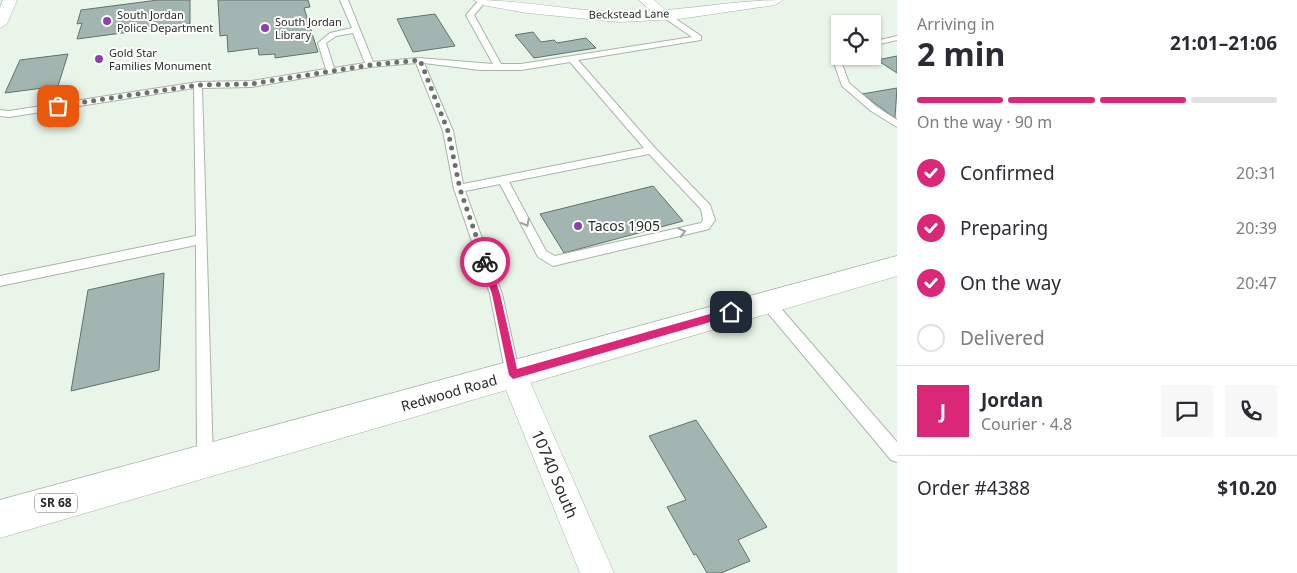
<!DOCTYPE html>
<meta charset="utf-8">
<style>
body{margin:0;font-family:"Noto Sans",sans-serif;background:#f7f7f7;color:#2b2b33;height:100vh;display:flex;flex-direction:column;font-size:19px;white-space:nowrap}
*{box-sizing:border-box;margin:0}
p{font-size:16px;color:#7c7c81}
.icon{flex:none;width:28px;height:28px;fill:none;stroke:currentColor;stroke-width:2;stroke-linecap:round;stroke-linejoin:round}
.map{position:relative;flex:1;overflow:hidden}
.side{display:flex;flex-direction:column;background:#fff;width:400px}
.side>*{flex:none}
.fabs{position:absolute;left:831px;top:15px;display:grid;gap:10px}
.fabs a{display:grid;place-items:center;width:50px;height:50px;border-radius:0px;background:#fff;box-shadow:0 1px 4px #0004;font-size:25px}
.pin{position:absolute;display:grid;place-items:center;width:42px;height:42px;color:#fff;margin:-21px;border-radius:10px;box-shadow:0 2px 8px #0006}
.courier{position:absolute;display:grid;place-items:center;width:50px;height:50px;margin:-25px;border:4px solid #db2777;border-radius:50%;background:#fff;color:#222;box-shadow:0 1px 6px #0007}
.overview em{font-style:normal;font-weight:700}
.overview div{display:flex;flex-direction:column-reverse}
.overview{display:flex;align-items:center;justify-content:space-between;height:85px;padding:0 20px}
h1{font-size:32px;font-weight:700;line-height:38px}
.bar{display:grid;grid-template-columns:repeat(4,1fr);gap:8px 5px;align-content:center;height:60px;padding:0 20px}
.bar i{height:6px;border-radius:4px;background:#e1e1e2}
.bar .on{background:#db2777}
.bar p{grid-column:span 4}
.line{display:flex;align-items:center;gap:12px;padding:0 20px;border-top:1px solid #e1e1e2}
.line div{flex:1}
.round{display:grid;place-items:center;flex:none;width:52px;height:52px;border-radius:0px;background:#f7f7f7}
ol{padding:0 20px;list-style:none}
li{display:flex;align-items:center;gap:15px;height:55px}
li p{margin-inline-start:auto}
li .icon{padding:5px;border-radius:50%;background:#db2777;color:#fff;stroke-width:4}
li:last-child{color:#7c7c81}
li i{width:28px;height:28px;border:2px solid #e1e1e2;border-radius:50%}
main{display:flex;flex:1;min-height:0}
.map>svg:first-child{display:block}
</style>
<main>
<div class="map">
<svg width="897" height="573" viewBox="0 0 897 573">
<rect width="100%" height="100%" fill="#e9f5e8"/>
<g fill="#a3b5b0" stroke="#61726d">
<path d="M158 0H190V24L77 39 82 23 77 24 81 10Z"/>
<path d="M218 0H308L310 7 304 8 318 52 275 58V54L259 55 258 48 228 52 227 35 220 36Z"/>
<path d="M435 14 455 46 413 52 397 19Z"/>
<path d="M533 32 541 42 554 40 557 43 586 38 596 48 534 58 515 35Z"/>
<path d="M68 54 58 86 5 93 20 60Z"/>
<path d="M897 56V73L877 60Z"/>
<path d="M897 88 895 118 862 94Z"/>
<path d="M653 186 683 221 564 253 540 214Z"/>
<path d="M164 273 159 370 71 391 88 290Z"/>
<path d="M696 420 767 527 738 540 750 561 721 573H707L696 554 694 555 667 507 686 500 649 436Z"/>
</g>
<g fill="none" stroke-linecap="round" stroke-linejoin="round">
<g stroke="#a9b4a8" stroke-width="2">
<g id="service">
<path d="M340 0H348L373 62 419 58 493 64 466 15 479 0H487L474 15 501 64H521L692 37 660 15 667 13 701 36V40L578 60 655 148 710 205 715 220 709 229 705 230 553 266 538 257 500 184 465 191 502 294 520 375 518 380 513 381 508 380 506 375 490 294 454 189 443 131 416 63 370 67 251 87 202 88 213 461 211 467 205 469 199 467 197 461 196 245 0 286V276L196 236 194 88 9 117 0 116V110L9 111 198 82 251 81 326 69 318 43 330 33 352 28ZM353 33 365 63 334 68 326 43 336 36ZM570 62 644 148 463 184 453 131 424 63 480 70H521ZM649 154 701 209 703 220 701 223 555 256 546 251 509 182Z"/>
<path d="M897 36V40L872 46V42Z"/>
<path d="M840 54V56H846L841 61 849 83 877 107 897 120V127L871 111 842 86 833 60Z"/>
<path d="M767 297 772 298 897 442V462L891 460 762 306 761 302 762 298Z"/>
</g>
</g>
<g stroke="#a9b4a8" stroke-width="1">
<g id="minor">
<path d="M3 0H17L7 24 0 28V8Z"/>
<path d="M639 0H654L671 15 669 18H659Z"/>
<path d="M513 363 523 366 614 573H580L500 375 503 366Z"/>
</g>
</g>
<g stroke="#a9b4a8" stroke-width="1">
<path id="tertiary" d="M474 0C523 0 570 11 619 12 674 13 728 0 783 0L775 5 679 19 619 22 527 13 482 5Z"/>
</g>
<g stroke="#a9b4a8" stroke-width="1">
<path id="primary" d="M897 256V276L0 538V500Z"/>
</g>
<use href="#service" fill="#fff" fill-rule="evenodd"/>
<use href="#minor" fill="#fff" fill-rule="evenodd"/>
<use href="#tertiary" fill="#fff" fill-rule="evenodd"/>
<use href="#primary" fill="#fff" fill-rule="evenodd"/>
</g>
<defs><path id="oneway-chevron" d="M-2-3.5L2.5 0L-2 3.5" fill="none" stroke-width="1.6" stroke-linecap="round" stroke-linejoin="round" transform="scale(1.25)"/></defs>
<g stroke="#9ea09e">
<use href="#oneway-chevron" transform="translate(526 223) rotate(62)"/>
<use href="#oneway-chevron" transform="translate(682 232) rotate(-14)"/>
</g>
<path fill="#db2777" d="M485 259 489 262 500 294 517 369 731 308 735 312 731 316 513 379 509 375 492 294 481 262Z"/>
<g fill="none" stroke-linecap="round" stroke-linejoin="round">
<path stroke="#6c726b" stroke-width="5" stroke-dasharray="0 9" d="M58 106 198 85 251 84 370 65 420 60 448 131 460 189 485 262"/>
</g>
<g fill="#8d40b0" stroke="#fff" stroke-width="2">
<circle cx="107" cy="21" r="5"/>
<circle cx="265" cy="28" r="5"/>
<circle cx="99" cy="59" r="5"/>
<circle cx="578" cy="226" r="5"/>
</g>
<g text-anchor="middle" stroke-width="4" stroke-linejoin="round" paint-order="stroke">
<g font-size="11" fill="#282c27" stroke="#fff">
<text transform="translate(629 14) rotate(-1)" y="4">Beckstead Lane</text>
</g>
<g font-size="11" fill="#282c27" stroke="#fff" text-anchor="start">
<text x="117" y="19">South Jordan<tspan x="117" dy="13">Police Department</tspan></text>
<text x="275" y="26">South Jordan<tspan x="275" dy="13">Library</tspan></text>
<text x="109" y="57">Gold Star<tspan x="109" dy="13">Families Monument</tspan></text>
</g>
<rect fill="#fff" stroke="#686b68" stroke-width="1" x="35" y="493.5" width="42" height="19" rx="4"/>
<g font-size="12" font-weight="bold" fill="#282c27">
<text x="56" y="507">SR 68</text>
</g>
<g font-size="14" fill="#282c27" stroke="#fff" text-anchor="start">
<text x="588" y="231">Tacos 1905</text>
</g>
<g font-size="14" fill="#282c27" stroke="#fff">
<text transform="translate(449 393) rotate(-16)" y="5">Redwood Road</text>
</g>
<g font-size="16" fill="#282c27" stroke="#fff">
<text transform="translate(555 474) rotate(67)" y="6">10740 South</text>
</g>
</g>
</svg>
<div class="fabs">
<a><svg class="icon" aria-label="locate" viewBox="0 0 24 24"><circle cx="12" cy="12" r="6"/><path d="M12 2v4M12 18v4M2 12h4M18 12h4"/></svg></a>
</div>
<div class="pin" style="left:58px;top:106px;background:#ea580c"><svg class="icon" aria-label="bag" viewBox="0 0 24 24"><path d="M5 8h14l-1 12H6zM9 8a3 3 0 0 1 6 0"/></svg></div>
<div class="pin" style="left:731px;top:312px;background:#1f2937"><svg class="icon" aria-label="home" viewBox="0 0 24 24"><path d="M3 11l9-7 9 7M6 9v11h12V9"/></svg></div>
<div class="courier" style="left:485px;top:262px"><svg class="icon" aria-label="bike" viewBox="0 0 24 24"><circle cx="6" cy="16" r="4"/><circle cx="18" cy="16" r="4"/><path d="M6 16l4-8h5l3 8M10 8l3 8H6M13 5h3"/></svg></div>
</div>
<section class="side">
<div class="overview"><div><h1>2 min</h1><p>Arriving in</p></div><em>21:01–21:06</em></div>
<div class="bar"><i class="on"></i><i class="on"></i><i class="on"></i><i></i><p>On the way · 90 m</p></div>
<ol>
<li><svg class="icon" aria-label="check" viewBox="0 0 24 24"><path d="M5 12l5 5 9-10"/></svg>Confirmed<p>20:31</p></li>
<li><svg class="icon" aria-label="check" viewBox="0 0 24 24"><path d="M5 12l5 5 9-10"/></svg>Preparing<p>20:39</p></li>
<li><svg class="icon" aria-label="check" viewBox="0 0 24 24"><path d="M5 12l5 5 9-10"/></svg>On the way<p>20:47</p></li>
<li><i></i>Delivered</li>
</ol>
<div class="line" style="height:90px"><b class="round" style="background:#db2777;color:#fff">J</b><div><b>Jordan</b><p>Courier · 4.8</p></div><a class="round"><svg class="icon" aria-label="chat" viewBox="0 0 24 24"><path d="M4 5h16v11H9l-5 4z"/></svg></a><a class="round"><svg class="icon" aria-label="phone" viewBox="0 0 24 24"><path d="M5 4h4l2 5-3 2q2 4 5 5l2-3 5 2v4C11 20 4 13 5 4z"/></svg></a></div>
<div class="line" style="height:65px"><div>Order #4388</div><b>$10.20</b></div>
</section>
</main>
